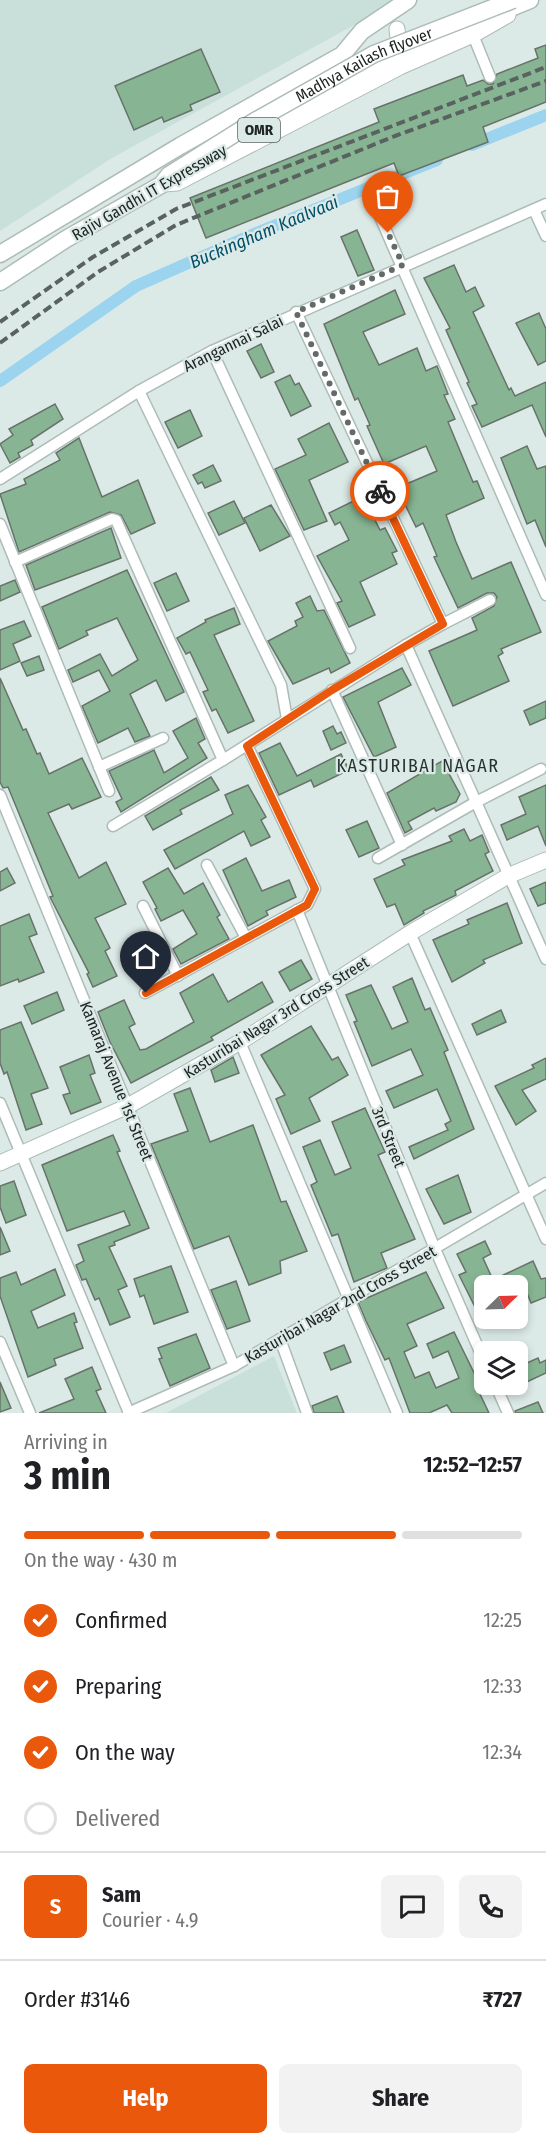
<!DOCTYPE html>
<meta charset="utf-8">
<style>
body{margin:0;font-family:"Fira Sans Condensed",sans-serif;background:#f2f2f2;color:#202124;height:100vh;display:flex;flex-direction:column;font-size:22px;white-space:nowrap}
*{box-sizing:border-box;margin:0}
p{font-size:20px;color:#757577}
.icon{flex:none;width:33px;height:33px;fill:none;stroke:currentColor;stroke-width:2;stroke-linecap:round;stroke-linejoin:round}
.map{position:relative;height:1413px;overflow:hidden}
.details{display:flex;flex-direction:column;background:#fff;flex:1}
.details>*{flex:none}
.needle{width:39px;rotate:67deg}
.fabs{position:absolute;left:474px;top:1275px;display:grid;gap:12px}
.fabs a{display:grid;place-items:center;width:54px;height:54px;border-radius:9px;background:#fff;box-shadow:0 3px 9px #0003;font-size:30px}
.pin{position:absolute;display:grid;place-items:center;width:51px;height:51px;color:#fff;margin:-62px -26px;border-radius:50% 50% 50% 0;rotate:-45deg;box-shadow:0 0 6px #0007}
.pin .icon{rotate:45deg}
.courier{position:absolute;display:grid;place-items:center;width:60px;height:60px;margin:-30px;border:4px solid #ea580c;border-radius:50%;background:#fff;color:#222;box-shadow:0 2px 8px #0007}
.overview em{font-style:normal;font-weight:700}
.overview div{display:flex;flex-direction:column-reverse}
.overview{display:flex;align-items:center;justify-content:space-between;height:102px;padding:0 24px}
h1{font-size:39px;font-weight:700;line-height:45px}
.bar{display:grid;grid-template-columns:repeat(4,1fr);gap:9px 6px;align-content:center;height:72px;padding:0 24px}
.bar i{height:8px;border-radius:4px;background:#e0e0e0}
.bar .on{background:#ea580c}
.bar p{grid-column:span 4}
.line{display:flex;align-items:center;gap:15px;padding:0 24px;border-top:2px solid #e0e0e0}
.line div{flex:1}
.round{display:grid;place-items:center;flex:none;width:63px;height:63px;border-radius:9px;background:#f2f2f2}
ol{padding:0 24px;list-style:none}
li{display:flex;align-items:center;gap:18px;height:66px}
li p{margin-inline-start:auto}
li .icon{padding:6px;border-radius:50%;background:#ea580c;color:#fff;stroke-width:4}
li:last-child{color:#757577}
li i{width:33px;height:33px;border:3px solid #e0e0e0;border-radius:50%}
.action{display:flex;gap:12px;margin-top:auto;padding:12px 24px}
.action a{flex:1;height:69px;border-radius:9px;background:#ea580c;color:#fff;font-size:24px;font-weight:700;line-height:69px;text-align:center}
.action a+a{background:#f2f2f2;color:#202124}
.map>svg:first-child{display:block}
</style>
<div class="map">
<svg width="546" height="1413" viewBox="0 0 546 1413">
<rect width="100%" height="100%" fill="#dceae7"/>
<g fill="#c9e0da">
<path d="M0 0H394L378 12 112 158 0 231Z"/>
<path d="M274 1356 297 1413H166Z"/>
</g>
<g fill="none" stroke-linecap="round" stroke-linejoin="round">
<g stroke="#9cd4ef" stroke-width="12">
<path d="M472 145 546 115"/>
<path d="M0 381 136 286 254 234 437 160"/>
</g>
</g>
<g fill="#87b593" stroke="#68726a" stroke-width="1.5">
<path d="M546 45V102L483 127 488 142 399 176 394 163 206 238 190 198 379 122 374 109 463 75 467 86 483 80 488 84H493L497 74 538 58 535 49Z"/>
<path d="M201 49 220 92 190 105 192 110 164 122 162 117 134 130 115 86Z"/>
<path d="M357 230 374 270 358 276 341 237Z"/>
<path d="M454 265 466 292 475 287 484 306 473 312 509 390 511 388 515 396 546 382V437L532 405 482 427 472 406 477 404 467 383 469 382 446 330 450 328 424 278Z"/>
<path d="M395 290 405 314 363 332 379 365 417 348 426 371 437 366 448 394 444 395 455 419 448 422 473 482 477 481 484 498 446 515 456 542 472 579 511 562 541 632 501 649 503 653 498 656 509 681 453 706 429 651 477 630 472 618 494 606 497 597 494 593H487L458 608 434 557 437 556 423 523 416 527 397 488 437 471 426 446 384 464 367 426 370 425 358 398 355 400 324 324Z"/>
<path d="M539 313 546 329V361L538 365 516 323Z"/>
<path d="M261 344 274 372 261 378 247 351Z"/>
<path d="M290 375 295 385 299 383 311 406 291 416 275 382Z"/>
<path d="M55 404 63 419 31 440 33 445 18 453 20 457 10 463 0 444 13 435 9 429Z"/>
<path d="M190 410 202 436 178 448 165 422Z"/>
<path d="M329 423 348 462 309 480 327 521 304 530 275 469 306 455 298 439Z"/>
<path d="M79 438 102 497 138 480 155 523 131 534 121 515 110 512 19 552 0 494 26 484 24 479 60 460 56 453Z"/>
<path d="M527 446 537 469 546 466V547L535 520 527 524 501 458Z"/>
<path d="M213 465 221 481 205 488 202 482 198 484 193 475Z"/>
<path d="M368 494 374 506 369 508 380 530 385 528 397 551 392 553 397 564 360 582 375 615 349 627 337 603 342 601 317 556 349 540 340 522 335 525 329 513Z"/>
<path d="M234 501 245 523 219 535 208 513Z"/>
<path d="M271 505 290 536 260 551 244 518Z"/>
<path d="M111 528 121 558 35 590 26 565Z"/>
<path d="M127 570 184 692 166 701 156 680 130 694 150 736 135 742 128 728 98 743 82 706 110 691 99 670 73 682 68 670 100 654 112 676 138 660 117 618 86 631 88 635 59 649 42 607Z"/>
<path d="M176 573 189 601 167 611 154 583Z"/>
<path d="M15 580 20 592 0 601V586Z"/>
<path d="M310 596 317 611 324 610 350 663 331 673 329 668 293 684 268 641 297 626 295 621 303 617 296 603Z"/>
<path d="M234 608 240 624 214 635 254 721 228 733 216 709 212 711 203 692 208 690 190 652 186 654 177 638 206 622 205 620Z"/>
<path d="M24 621 31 636 13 644 20 661 0 670V630Z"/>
<path d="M39 656 44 670 27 676 21 663Z"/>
<path d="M402 668 411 685 378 702 396 747 374 757 343 697Z"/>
<path d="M0 678 23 730 26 729 37 754 40 753 49 774 82 758 101 797 72 809 69 804 48 813 79 878 106 862 126 904 95 918 110 948 105 951 117 976 93 987 87 974 89 973 50 897 53 896 8 787 3 788 0 782Z"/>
<path d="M546 701V718L530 725 524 711Z"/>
<path d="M196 718 205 739 198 743 207 758 121 812 116 802 122 799 109 771 154 750 164 773 188 758 173 731Z"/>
<path d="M333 726 337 734 341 732 346 743 331 750 323 731Z"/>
<path d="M280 743 297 776 341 754 349 770 314 787 311 780 279 795 259 753Z"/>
<path d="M442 761 460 794 456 802 436 811 434 808 408 822 412 829 405 833 387 793Z"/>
<path d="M211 777 219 790 180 810 182 814 153 830 145 816Z"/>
<path d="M248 785 266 817 261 820 270 837 251 846 244 831 175 869 164 850 233 814 225 795Z"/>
<path d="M546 785V846L538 826 507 840 501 825 526 814 519 797Z"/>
<path d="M367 821 379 848 359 857 346 830Z"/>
<path d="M464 829 470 841 482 835 489 852 485 854 493 871 455 891 456 895 423 911 424 913 404 925 395 904 387 907 374 879 405 865 402 860 452 841 449 836Z"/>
<path d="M246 858 262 891 289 880 296 897 266 911 268 915 248 926 223 870Z"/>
<path d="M7 868 15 883 0 891V872Z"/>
<path d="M168 868 184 894 203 883 220 915 217 917 229 939 181 964 173 949 197 934 183 910 161 921 155 909 157 908 143 882Z"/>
<path d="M546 882V903L538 906 530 889Z"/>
<path d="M507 903 522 943 483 960 485 963 452 982 433 940 469 924 467 920Z"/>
<path d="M29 914 37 934 29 937 44 972 19 982 18 979 0 986V926Z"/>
<path d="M301 960 312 979 290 991 279 972Z"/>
<path d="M213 974 228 1002 262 982 273 1002 211 1037 213 1040 131 1083 110 1042 98 1012 124 1000 135 1024 129 1027 140 1050 146 1049 194 1022 180 993Z"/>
<path d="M412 978 425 1010 430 1008 448 1050 444 1052 474 1129 414 1159 409 1147 448 1130 445 1124 451 1121 437 1089 394 1108 386 1091 423 1075 411 1049 372 1066 354 1022 357 1021 346 995 371 985 392 1029 408 1022 393 987Z"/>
<path d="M57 992 64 1010 32 1024 24 1006Z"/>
<path d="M501 1010 506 1022 477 1035 472 1024Z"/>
<path d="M21 1022 48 1088 31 1094 42 1124 26 1130 7 1072 4 1074 0 1063V1030Z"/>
<path d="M311 1026 332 1060 338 1057 348 1075 309 1098 320 1121 291 1134 276 1099 285 1095 261 1055Z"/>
<path d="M89 1055 95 1073 90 1075 101 1102 71 1114 63 1095 70 1093 60 1067Z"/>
<path d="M233 1057 239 1073 215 1082 211 1070Z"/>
<path d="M546 1058V1079L522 1090 536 1111 516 1125 495 1086 534 1068 532 1065Z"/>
<path d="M190 1088 210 1142 253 1125 281 1202 286 1201 307 1251 280 1261 281 1273 249 1285 229 1236 194 1249 151 1144 188 1131 174 1094Z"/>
<path d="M365 1108 385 1152 378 1155 415 1239 381 1253 387 1268 354 1282 338 1234 332 1236 311 1185 317 1182 303 1147 320 1140 335 1175 351 1168 332 1122Z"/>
<path d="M113 1135 120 1151 117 1152 149 1228 114 1242 115 1245 109 1247 127 1286 118 1290 130 1317 110 1325 99 1298 95 1300 86 1279 82 1280 76 1265 84 1261 78 1245 130 1225 124 1211 67 1231 42 1165Z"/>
<path d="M458 1175 471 1212 444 1224 426 1189Z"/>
<path d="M14 1181 26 1215 6 1223 0 1207V1186Z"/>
<path d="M0 1227 10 1251 0 1255Z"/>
<path d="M485 1241 491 1254 483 1258 493 1280 533 1261 541 1279 546 1278V1297L531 1303 523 1283 484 1286V1325L459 1275 466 1272 457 1254Z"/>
<path d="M171 1266 188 1312 154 1324 144 1295 140 1297 134 1279Z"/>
<path d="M55 1269 65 1295 31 1311 38 1328 74 1313 77 1322 74 1323 83 1348 54 1359 56 1365 28 1377 0 1296V1278L16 1272 21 1285Z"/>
<path d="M426 1272 444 1308 407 1324 417 1346 404 1352 415 1378 429 1372 436 1388 459 1378 448 1351 433 1358 427 1344 454 1332 483 1391 479 1392 489 1413H452L447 1405 429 1413H410L389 1358 385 1360 366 1321 358 1302Z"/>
<path d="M236 1281 250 1321 227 1329 211 1290Z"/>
<path d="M196 1334 210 1368 170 1386 159 1359 162 1358 158 1348Z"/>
<path d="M344 1345 351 1362 331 1370 324 1353Z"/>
<path d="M538 1358 540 1363 546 1360V1373L518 1386V1367Z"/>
<path d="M92 1367 101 1389 96 1391 106 1413H39L74 1399 65 1379Z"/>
<path d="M0 1382 11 1408 0 1412Z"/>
<path d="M337 1396 344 1413H314L312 1406Z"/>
<path d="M538 1402 543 1413H515V1411Z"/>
</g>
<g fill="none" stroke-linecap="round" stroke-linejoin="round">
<g stroke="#aebcb8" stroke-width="13">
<g id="street">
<path d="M473 35 490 77"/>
<path d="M534 210 546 236"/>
<path d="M380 217 546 595"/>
<path d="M296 312 443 624 406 645 546 959"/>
<path d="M212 351 350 648"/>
<path d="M139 391 281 685 287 719"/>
<path d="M0 479 139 391 212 351 546 204"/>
<path d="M0 524 109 791"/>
<path d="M15 562 112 519 116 520 223 760 113 826"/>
<path d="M443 624 490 600"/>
<path d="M332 690 402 845"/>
<path d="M223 760 406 645"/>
<path d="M99 767 163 738"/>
<path d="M0 795 234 1366"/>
<path d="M378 858 476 802 541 769"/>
<path d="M207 865 246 938"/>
<path d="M143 906 178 976"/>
<path d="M297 910 435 1249 484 1361"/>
<path d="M410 933 546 1239"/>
<path d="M145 993 307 905 315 889 247 745"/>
<path d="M240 1042 397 1413"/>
<path d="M0 1103 129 1413"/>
<path d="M280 1339 307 1413"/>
<path d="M0 1342 30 1413"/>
<path d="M495 1384 508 1413"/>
<path d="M128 1413 234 1366 546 1183"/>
</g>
</g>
<g stroke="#aebcb8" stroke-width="17">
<g id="secondary">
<path d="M397 29 400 55"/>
<path d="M164 184 177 183 400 67 473 35 508 15"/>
<path d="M0 1163 128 1106 240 1042 410 933 508 876 546 860"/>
</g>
</g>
<g stroke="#aebcb8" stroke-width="19">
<g id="primary">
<path d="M221 151 400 54 530 0"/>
<path d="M0 254 180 146 342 55 362 31 408 0"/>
<path d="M0 282 66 239 175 177"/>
</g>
</g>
<use href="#street" stroke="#fff" stroke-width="10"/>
<use href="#secondary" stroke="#fff" stroke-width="15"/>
<use href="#primary" stroke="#fff" stroke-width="16"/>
<g stroke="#5a6260" stroke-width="4" stroke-dasharray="9 4.5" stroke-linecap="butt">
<path d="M0 322 93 257 176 209 546 67"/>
<path d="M0 343 98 272 176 225 395 136 546 81"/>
</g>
<g stroke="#aebcb8" stroke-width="19" stroke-linecap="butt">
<g id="primary-bridge">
<path id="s1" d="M162 184 169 175 255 121 374 54 513 0"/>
</g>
</g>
<use href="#primary-bridge" stroke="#fff" stroke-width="16"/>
</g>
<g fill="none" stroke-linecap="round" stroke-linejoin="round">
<path stroke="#626b68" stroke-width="6" stroke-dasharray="0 10.8" d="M380 491 296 312 403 265 388 233"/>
<path stroke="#ea580c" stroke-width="8" d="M146 993 307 905 315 889 247 746 332 690 443 624 380 491"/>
</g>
<g text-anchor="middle" stroke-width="4.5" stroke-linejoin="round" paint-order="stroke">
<rect fill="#dceae7" stroke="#58615e" stroke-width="1.5" x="238" y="118" width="42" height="24" rx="4.5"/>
<g font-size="15" font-weight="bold" fill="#202624">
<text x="259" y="135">OMR</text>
</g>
<g font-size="16" fill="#202624" stroke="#dceae7">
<text dy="6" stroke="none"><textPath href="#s1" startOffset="236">Madhya Kailash flyover</textPath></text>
<text transform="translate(149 192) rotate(-30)" y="6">Rajiv Gandhi IT Expressway</text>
<text transform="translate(233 343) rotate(-26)" y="6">Arangannai Salai</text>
<text transform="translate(276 1017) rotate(-32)" y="6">Kasturibai Nagar 3rd Cross Street</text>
<text transform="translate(117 1081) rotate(68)" y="6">Kamaraj Avenue 1st Street</text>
<text transform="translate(389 1137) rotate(68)" y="6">3rd Street</text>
<text transform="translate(340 1304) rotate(-30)" y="6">Kasturibai Nagar 2nd Cross Street</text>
</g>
<g font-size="18" font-style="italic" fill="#03506b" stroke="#dceae7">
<text transform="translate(264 232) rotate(-23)" y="6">Buckingham Kaalvaai</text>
</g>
<g font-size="18" letter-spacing="1.5" fill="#27322f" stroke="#dceae7">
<text x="418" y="772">KASTURIBAI NAGAR</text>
</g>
</g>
</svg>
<div class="fabs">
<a><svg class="needle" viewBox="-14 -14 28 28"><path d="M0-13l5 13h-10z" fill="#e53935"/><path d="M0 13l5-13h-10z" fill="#757577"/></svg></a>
<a><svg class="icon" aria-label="layers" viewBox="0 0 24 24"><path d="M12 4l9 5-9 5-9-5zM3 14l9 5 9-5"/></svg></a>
</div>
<div class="pin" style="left:388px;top:233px;background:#ea580c"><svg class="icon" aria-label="bag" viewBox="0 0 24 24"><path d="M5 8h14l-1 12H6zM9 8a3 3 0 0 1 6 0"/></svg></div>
<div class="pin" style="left:146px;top:993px;background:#1f2937"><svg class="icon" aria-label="home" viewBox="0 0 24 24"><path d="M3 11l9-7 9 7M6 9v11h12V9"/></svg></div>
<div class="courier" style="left:380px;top:491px"><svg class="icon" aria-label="bike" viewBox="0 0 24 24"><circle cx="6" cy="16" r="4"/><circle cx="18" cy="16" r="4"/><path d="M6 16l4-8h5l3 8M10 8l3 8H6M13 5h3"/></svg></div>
</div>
<section class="details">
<div class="overview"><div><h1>3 min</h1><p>Arriving in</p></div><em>12:52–12:57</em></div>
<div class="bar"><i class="on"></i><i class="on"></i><i class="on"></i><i></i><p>On the way · 430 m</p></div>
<ol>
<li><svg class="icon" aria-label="check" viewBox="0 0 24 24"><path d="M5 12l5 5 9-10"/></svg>Confirmed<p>12:25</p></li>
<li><svg class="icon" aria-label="check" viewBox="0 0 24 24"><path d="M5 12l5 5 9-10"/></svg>Preparing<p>12:33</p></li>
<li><svg class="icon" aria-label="check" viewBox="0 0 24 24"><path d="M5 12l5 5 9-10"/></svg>On the way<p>12:34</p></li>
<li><i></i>Delivered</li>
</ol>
<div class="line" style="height:108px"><b class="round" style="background:#ea580c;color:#fff">S</b><div><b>Sam</b><p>Courier · 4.9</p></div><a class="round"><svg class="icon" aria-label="chat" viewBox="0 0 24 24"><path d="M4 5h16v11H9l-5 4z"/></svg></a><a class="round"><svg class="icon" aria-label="phone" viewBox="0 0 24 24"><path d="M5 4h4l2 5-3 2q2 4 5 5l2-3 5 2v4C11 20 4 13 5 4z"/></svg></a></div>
<div class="line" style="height:78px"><div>Order #3146</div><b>₹727</b></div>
<div class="action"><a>Help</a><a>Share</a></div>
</section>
